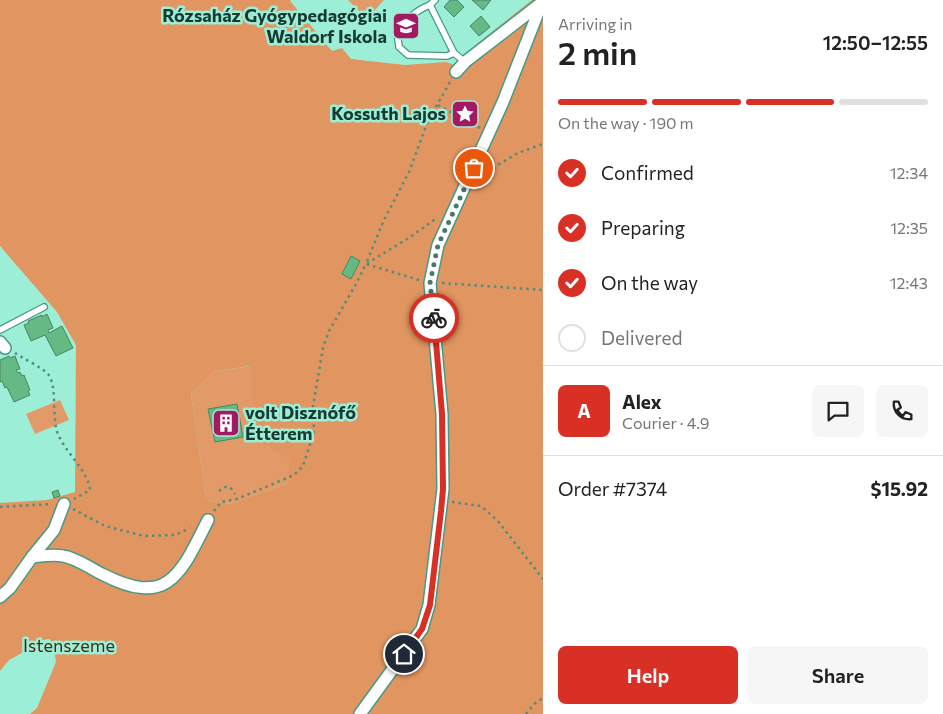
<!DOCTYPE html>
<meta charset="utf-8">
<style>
body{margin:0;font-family:Commissioner,sans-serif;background:#f6f6f6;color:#222;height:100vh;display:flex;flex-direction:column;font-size:19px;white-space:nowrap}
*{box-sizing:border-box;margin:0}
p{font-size:16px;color:#767676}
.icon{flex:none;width:28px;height:28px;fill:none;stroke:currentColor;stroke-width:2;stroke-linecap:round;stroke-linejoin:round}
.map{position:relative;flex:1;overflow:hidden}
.details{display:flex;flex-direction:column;background:#fff;width:400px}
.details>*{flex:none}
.pin{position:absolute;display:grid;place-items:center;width:42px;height:42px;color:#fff;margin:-21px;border:2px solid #fff;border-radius:50%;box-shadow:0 1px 5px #0007}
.courier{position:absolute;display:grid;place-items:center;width:50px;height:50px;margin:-25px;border:4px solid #d93025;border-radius:50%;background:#fff;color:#222;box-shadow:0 1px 6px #0007}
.summary em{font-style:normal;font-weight:600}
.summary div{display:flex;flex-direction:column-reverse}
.summary{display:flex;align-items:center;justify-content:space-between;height:85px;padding:0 15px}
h1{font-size:32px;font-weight:600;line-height:38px}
.bar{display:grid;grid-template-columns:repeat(4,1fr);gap:8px 5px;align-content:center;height:60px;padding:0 15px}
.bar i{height:6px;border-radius:4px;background:#e0e0e0}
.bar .active{background:#d93025}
.bar p{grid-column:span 4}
.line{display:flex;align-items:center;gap:12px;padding:0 15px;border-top:1px solid #e0e0e0}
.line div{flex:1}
.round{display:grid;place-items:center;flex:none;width:52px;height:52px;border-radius:8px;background:#f6f6f6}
ol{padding:0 15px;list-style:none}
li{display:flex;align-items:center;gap:15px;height:55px}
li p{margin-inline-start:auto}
li .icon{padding:5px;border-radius:50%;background:#d93025;color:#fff;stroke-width:4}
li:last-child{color:#767676}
li i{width:28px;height:28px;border:2px solid #e0e0e0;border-radius:50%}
.cta{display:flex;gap:10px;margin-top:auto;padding:10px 15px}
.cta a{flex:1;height:58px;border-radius:8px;background:#d93025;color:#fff;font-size:20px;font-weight:600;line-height:58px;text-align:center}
.cta a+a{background:#f6f6f6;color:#222}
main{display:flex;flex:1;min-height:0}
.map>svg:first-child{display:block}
</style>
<main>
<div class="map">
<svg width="543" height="714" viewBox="0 0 543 714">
<rect width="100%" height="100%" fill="#9deed7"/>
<g fill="#e29a69">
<path d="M348 0H384L367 19Z"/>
<path d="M252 366 254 415 267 447 281 452 289 459V483L230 504 206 500 191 394 215 371Z"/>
<path d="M60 400 69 420 35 434 26 414Z"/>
</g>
<path fill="#e19560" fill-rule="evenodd" d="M0 0H291L290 1 332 51 342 48 351 59 405 65 446 62 455 65 478 43 532 0H543V714H30L37 708 56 662 53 643 49 639 38 641 31 648 9 660 0 671V503L47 500 75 492 76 345 57 312 0 246ZM251 366C252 380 252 432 259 440 267 449 279 451 289 459V483L230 504 206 500 191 394 215 371Z"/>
<g fill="#64b984" stroke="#4a8560">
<path d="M450 0H457L464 7 454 17 444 7Z"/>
<path d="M472 0H491L483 10Z"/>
<path d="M481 16 490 27 479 36 470 26Z"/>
<path d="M351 256 360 261 351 279 342 274Z"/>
<path d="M47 314 53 328 48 330 49 333 62 326 73 348 56 356 45 335 31 341 24 325 29 323 28 321 42 315V317Z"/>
<path d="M9 356 10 358 15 356 20 369 16 370 18 373 20 372 22 376 24 375 30 390 28 391 30 395 14 402 7 387 5 388 2 381 0 382V360Z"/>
<path d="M237 404 243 437 215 442 208 409Z"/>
<path d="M58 490 60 496 54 498 52 492Z"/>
</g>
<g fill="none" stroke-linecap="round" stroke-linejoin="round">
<g stroke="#489985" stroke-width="8">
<g id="service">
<path d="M435 0 430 5 454 53 465 62"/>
<path d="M430 5C417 10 402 21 398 35 397 38 399 44 399 47L408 55 447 56 454 53"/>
<path d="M0 330 44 307"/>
</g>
</g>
<g stroke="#489985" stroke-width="14">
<g id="minor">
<path d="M456 72 465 62 540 4"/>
<path d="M0 342 5 348"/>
<path d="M32 557C42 556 53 554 63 556 77 558 91 569 104 575 169 608 181 573 208 520"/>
<path d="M0 597 10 588 32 557 54 530 64 504"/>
<path d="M360 714 422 629 429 605 443 489 442 414 430 283 438 245 503 102 543 0"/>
</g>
</g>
<g stroke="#558c7d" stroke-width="2.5" stroke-dasharray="2.5 4" stroke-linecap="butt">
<path d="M438 105 480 128"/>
<path d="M477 189 496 166 518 153 543 144"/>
<path d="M419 280 366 264 383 222 409 172 428 121 450 82"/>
<path d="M442 283 543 290"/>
<path d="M15 353C22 358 43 368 48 374 58 387 51 418 58 434 65 452 89 472 90 490L74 499"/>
<path d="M219 491 225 487H230L235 494"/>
<path d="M452 502 481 506 497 520 543 579"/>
<path d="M0 507 51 504"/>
<path d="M73 509 105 526 144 536 175 535 190 528"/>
<path d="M214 511 221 502 237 499 294 475 303 466 314 432 313 406 323 348 329 331 356 284 366 264 407 239 437 218"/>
<path d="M526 714 534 704 543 698"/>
</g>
<use href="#service" stroke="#fff" stroke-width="5.5"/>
<use href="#minor" stroke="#fff" stroke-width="11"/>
</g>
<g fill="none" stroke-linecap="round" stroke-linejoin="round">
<path stroke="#47796b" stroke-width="5" stroke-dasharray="0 9" d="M434 318 430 283 438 245 474 168"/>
<path stroke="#d93025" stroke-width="6" d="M404 654 422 629 430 605 441 511 443 489 442 414 434 318"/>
</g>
<defs>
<g id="school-square" transform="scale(1.4375)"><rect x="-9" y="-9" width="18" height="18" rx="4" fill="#a31a63" stroke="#9deed7"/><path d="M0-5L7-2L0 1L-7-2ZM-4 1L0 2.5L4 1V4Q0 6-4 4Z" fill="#fff"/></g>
<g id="sight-square" transform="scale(1.4375)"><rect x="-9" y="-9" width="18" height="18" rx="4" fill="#a31a63" stroke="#9deed7"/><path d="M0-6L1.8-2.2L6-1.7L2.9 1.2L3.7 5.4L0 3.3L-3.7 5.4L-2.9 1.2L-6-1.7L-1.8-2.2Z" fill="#fff"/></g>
<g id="building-square" transform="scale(1.4375)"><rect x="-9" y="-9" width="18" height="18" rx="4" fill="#a31a63" stroke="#9deed7"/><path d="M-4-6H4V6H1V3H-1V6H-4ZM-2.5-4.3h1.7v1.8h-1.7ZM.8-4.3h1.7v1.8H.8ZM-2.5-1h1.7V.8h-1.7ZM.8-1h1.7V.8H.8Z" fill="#fff"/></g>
</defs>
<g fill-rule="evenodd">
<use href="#school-square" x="406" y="26"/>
<use href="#sight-square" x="465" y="114"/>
<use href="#building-square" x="226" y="423"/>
</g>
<g text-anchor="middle" stroke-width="5" stroke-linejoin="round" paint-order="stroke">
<g font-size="18" font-weight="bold" fill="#183a31" stroke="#9deed7" text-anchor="end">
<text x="387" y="22">Rózsaház Gyógypedagógiai<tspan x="387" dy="21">Waldorf Iskola</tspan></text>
<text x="446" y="120">Kossuth Lajos</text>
<text x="245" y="419" text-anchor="start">volt Disznófő<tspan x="245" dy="21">Étterem</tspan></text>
</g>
<g font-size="18" fill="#482913" stroke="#9deed7">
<text x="69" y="652">Istenszeme</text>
</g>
</g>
</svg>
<div class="pin" style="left:474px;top:168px;background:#ea580c"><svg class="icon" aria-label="bag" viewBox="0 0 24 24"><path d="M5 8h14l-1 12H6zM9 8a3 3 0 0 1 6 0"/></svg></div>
<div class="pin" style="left:404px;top:654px;background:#1f2937"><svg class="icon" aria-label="home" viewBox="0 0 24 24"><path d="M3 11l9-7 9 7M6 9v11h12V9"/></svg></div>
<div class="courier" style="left:434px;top:318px"><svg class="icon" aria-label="bike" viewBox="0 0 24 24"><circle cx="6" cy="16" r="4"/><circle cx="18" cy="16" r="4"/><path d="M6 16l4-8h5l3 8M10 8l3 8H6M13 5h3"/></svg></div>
</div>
<section class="details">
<div class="summary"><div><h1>2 min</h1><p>Arriving in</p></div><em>12:50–12:55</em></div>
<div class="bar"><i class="active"></i><i class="active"></i><i class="active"></i><i></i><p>On the way · 190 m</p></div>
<ol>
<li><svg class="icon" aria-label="check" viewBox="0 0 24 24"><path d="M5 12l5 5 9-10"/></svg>Confirmed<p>12:34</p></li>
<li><svg class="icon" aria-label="check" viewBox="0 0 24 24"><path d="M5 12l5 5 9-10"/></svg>Preparing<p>12:35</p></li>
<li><svg class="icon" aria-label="check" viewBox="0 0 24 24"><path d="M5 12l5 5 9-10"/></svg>On the way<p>12:43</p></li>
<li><i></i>Delivered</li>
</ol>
<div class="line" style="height:90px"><b class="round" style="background:#d93025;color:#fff">A</b><div><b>Alex</b><p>Courier · 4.9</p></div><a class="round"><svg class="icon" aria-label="chat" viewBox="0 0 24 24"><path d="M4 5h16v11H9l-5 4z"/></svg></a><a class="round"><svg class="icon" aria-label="phone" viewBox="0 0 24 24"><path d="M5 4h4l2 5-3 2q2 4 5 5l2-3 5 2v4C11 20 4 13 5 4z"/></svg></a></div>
<div class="line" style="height:65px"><div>Order #7374</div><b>$15.92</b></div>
<div class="cta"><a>Help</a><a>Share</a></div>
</section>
</main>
